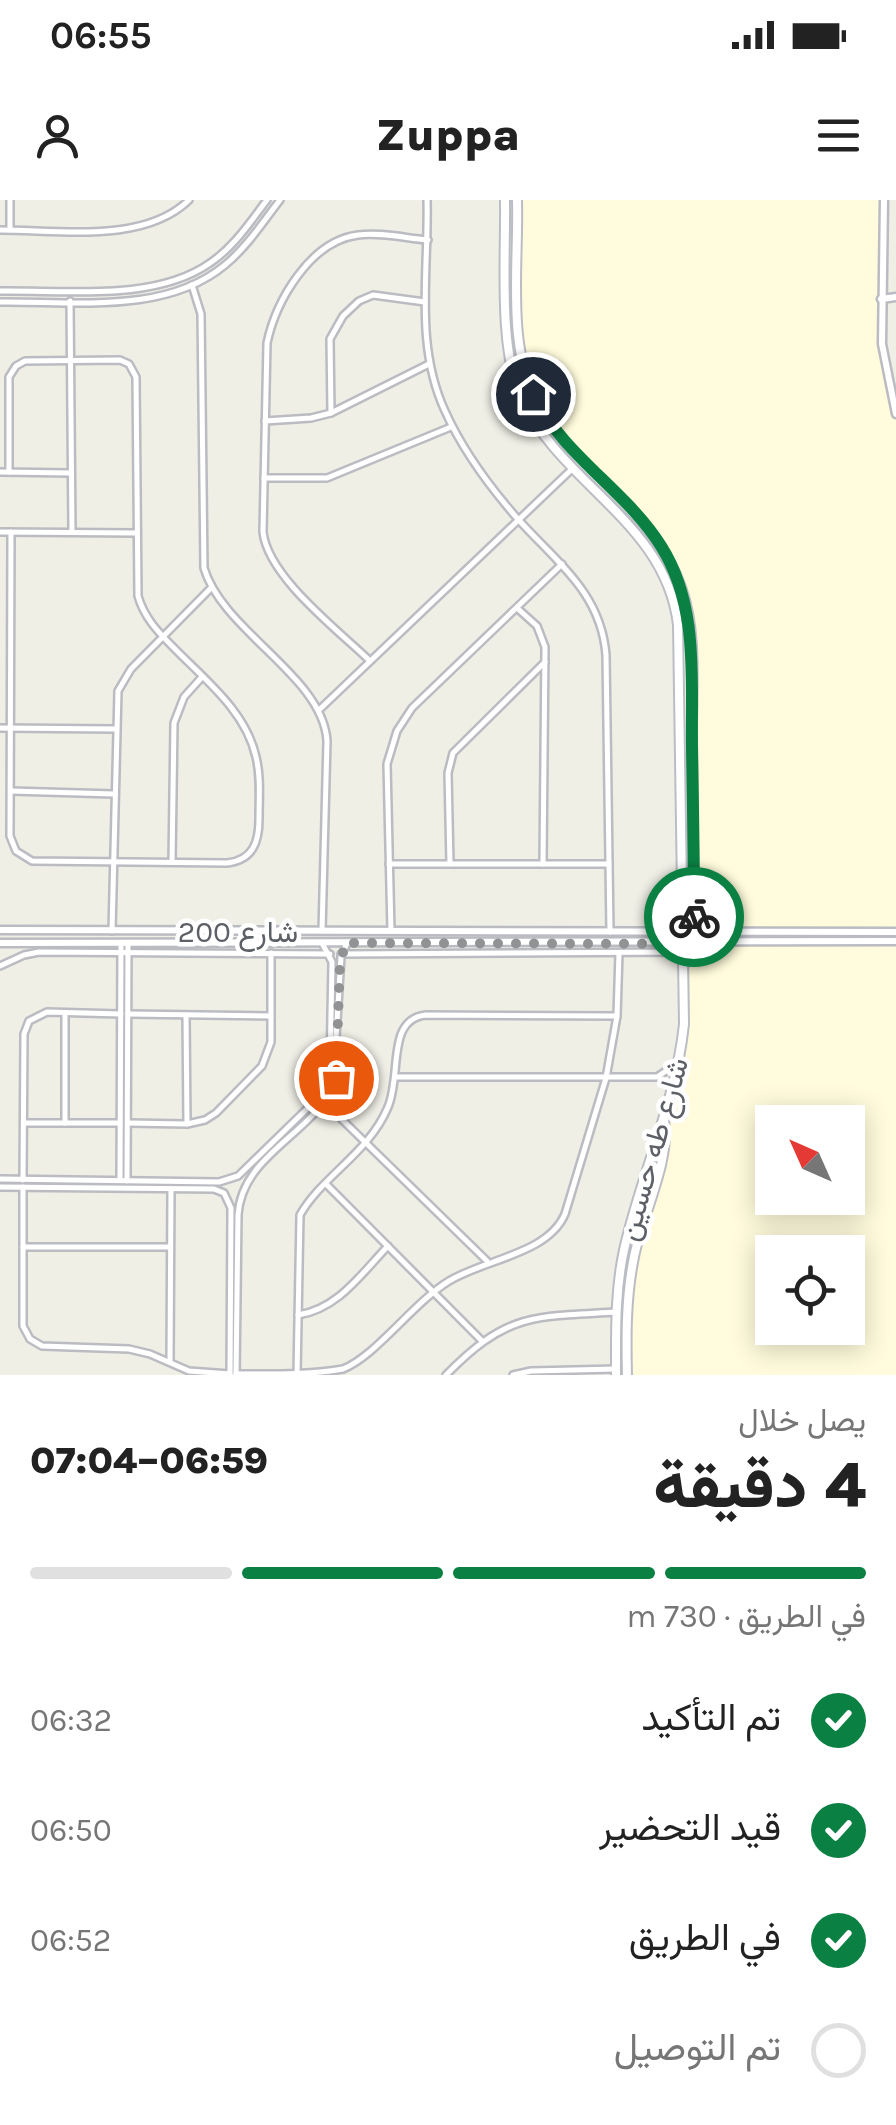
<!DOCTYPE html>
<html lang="ar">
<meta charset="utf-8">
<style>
body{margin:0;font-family:Karla,Vazirmatn,sans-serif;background:#f6f6f6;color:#222;direction:rtl;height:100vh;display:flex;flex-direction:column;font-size:38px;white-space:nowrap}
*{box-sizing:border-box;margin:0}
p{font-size:32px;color:#767676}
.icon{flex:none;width:55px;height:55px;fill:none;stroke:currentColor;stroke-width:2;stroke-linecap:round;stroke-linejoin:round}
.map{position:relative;height:1175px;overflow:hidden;direction:ltr}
.details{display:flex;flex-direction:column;background:#fff;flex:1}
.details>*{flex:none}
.needle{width:65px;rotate:315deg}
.controls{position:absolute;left:755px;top:905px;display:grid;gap:20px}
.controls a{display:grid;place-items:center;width:110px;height:110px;border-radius:0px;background:#fff;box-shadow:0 5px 25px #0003;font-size:50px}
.pin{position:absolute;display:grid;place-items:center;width:85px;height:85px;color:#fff;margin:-42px;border:5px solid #fff;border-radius:50%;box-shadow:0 2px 10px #0007}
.courier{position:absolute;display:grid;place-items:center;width:100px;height:100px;margin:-50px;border:8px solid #0b8043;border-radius:50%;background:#fff;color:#222;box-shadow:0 2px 12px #0007}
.headline em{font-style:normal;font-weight:800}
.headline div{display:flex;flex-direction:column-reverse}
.headline{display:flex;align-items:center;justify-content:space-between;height:170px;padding:0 30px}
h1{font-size:65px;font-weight:800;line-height:75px}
.bar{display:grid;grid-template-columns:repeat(4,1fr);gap:15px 10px;align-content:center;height:120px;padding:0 30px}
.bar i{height:12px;border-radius:8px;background:#e0e0e0}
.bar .selected{background:#0b8043}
.bar p{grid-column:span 4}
ol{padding:0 30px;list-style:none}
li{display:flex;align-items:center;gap:30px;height:110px}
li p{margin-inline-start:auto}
li .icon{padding:10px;border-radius:50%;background:#0b8043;color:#fff;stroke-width:4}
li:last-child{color:#767676}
li i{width:55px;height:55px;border:5px solid #e0e0e0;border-radius:50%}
.status{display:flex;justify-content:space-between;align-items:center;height:70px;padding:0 50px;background:#fff;direction:ltr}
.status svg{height:28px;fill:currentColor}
header{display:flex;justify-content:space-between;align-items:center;height:130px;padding:0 30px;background:#fff;font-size:45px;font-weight:800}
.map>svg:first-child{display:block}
</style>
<div class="status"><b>06:55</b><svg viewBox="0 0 49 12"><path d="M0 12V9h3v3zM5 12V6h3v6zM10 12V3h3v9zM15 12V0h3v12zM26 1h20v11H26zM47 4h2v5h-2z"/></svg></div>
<header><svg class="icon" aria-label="menu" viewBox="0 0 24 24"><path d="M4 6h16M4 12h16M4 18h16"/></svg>Zuppa<svg class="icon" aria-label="person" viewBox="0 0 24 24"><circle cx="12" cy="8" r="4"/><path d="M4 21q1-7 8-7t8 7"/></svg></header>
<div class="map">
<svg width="896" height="1175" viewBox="0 0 896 1175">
<rect width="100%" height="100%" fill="#f0efe6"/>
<path fill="#fffbdc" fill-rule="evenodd" d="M512 0H880L881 133 896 206V1175H625L626 1092 640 1021 684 872 690 824 686 435 679 394 663 359 633 321 551 235 530 201 516 138ZM772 922H848V998H772ZM772 1052H848V1128H772Z"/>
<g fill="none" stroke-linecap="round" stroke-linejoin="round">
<g stroke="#babcc2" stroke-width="10">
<g id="minor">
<path d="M10 0V30"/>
<path d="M427 0C429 71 414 144 445 211 463 251 489 286 517 318 556 362 601 392 606 455L610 732"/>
<path d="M0 30C60 30 144 44 189 0"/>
<path d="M192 85 201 114 204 368C223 432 323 476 327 541L322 731"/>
<path d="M0 91C66 90 155 102 210 63 234 47 250 22 267 0"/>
<path d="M70 101 72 332"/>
<path d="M0 102C73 101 165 115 225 65 247 47 263 22 280 0"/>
<path d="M331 213 330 139 343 116 359 101 373 95 425 102"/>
<path d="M265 221 311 218 331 213 429 164"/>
<path d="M0 272 71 273"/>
<path d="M9 272V177L16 166 25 161 120 160 129 164 136 177 138 396C144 417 157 431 173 447 204 479 246 511 256 557 261 577 259 598 259 619 259 642 253 660 227 663L32 661 16 651 10 636 11 332"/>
<path d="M264 278H327L451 227"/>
<path d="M0 332 137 333"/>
<path d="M517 408 537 426 545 447 543 664"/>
<path d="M370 461C338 430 268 377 263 332L267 143C276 101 310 41 358 35 380 32 405 38 428 40"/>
<path d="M319 510 573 268"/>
<path d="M0 528 116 529"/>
<path d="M11 591 114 594"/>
<path d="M172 662 174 523 184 497 202 477"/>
<path d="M389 664H609"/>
<path d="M450 664 448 573 453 553 545 462"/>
<path d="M112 731 118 491 131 469 211 388"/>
<path d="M391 731 387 564 397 531 412 508 562 364"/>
<path d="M341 754 683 752"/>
<path d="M0 766 24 755 39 752 330 754"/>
<path d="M129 814 271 816"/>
<path d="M186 815 187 924"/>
<path d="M397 877H657L675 865"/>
<path d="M324 902 487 1061"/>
<path d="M24 923H120"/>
<path d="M65 923V813"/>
<path d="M128 923 187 924 205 920 216 913 262 866 271 842V753"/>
<path d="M0 979 219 982 238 976 316 900 327 881 330 867 332 762 322 743"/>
<path d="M23 980 24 834 29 821 47 812 121 814"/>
<path d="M120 980 121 743"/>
<path d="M127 981 128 743"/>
<path d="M327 985 482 1141"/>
<path d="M0 987 214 989 224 993 231 1008 230 1175"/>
<path d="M23 987V1126L30 1139 42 1146 129 1149 150 1154 189 1171 230 1174"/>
<path d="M23 1047H170"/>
<path d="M298 1115C338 1109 361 1074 388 1046"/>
<path d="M170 1161 171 989"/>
<path d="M236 1174C269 1174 312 1175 343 1169 376 1156 413 1103 449 1081 485 1059 548 1054 565 1014L606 878 617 816 619 753"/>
<path d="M297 1174 300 1015C322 976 369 953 388 907 402 874 386 819 426 815L617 816"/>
<path d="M236 1175 238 1015C242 955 310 936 333 886L341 757 347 743"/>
<path d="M446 1175C508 1112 533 1117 617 1112"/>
<path d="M513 1175 531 1171 616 1169"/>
</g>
</g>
<g stroke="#babcc2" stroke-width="11">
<g id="tertiary">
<path d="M884 0 882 144 896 214"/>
<path d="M881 99 896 97"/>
<path d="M0 730 896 732"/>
<path d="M0 743 896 741"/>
</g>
</g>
<g stroke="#bbbdc4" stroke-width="12">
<g id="secondary">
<path d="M505 0C506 56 498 148 521 197 561 285 666 322 678 425L684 824C676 902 641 974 624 1050 615 1091 616 1133 616 1175"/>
<path d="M517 0C519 67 505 148 540 209 578 276 655 312 681 387 697 431 692 484 692 530 693 601 694 672 694 743"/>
<path d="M627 1175C626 1135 626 1096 634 1057 642 1015 671 961 664 920"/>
</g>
</g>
<use href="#minor" stroke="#fff" stroke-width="5"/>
<use href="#tertiary" stroke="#fff" stroke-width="6"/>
<use href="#secondary" stroke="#fff" stroke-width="8"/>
</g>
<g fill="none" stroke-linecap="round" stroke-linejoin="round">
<path stroke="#909293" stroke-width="10" stroke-dasharray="0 18" d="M336 878 340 762 346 743 694 744V717"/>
<path stroke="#0b8043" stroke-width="12" d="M533 194C563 256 626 290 661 346 699 406 691 479 692 548 693 604 694 660 694 717"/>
</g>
<g text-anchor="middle" stroke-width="9" stroke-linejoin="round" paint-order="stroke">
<g font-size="30" fill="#5d6066" stroke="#fff">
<text x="238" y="742">شارع 200</text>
<text transform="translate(653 949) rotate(-74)" y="10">شارع طه حسين</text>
</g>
</g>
</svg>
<div class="controls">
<a><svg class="needle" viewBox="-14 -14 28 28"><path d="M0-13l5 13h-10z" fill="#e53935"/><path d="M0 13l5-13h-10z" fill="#767676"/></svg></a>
<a><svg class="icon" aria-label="locate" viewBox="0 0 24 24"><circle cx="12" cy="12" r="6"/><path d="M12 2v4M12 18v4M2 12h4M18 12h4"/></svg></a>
</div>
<div class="pin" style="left:336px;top:878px;background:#ea580c"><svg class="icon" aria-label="bag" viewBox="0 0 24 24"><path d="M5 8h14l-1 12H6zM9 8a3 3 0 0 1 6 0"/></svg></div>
<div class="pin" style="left:533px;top:194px;background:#1f2937"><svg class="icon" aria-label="home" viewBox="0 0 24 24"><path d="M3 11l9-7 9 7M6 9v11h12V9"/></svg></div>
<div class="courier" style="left:694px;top:717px"><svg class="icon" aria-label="bike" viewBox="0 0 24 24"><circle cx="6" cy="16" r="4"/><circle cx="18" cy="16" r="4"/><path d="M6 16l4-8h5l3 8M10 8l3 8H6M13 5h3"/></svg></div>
</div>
<section class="details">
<div class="headline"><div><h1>4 دقيقة</h1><p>يصل خلال</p></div><em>06:59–07:04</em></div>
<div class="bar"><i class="selected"></i><i class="selected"></i><i class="selected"></i><i></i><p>في الطريق · 730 m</p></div>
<ol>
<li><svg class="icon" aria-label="check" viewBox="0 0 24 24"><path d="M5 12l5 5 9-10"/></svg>تم التأكيد<p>06:32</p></li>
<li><svg class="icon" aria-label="check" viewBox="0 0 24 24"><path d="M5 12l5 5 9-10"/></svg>قيد التحضير<p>06:50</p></li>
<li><svg class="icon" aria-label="check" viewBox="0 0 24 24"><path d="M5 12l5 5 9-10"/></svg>في الطريق<p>06:52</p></li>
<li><i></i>تم التوصيل</li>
</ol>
</section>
